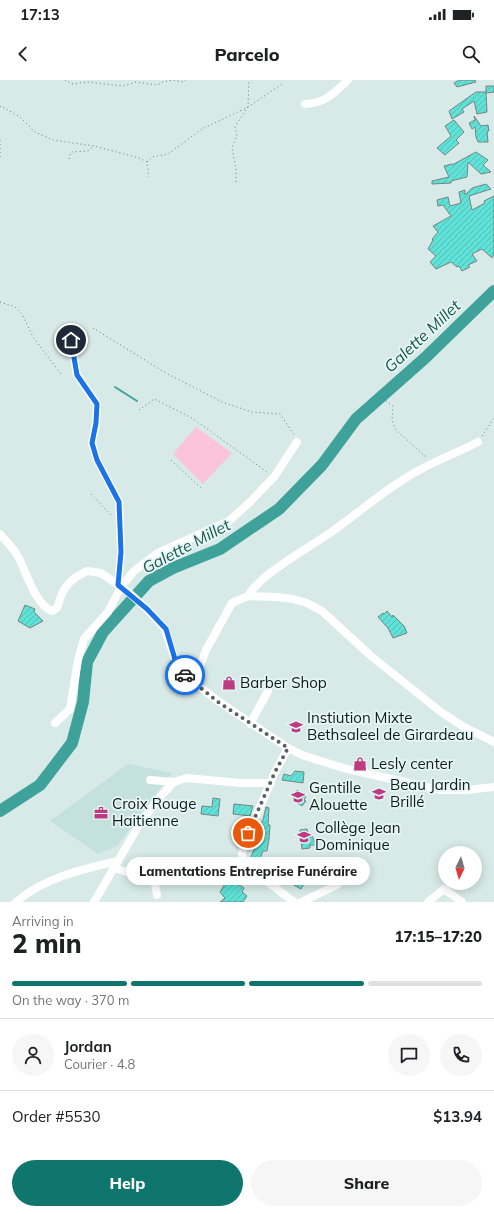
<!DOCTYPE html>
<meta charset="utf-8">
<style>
body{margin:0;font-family:Mulish,sans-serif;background:#f6f6f6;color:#202124;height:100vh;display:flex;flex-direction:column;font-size:15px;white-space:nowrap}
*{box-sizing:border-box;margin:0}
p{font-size:13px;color:#757577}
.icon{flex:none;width:22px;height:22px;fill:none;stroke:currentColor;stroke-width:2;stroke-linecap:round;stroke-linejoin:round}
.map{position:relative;height:822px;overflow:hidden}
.drawer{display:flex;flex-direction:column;background:#fff;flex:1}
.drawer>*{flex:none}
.needle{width:26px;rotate:185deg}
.controls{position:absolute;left:438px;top:766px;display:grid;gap:8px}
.controls a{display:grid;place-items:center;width:44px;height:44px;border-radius:50%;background:#fff;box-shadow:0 2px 10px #0003;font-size:20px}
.pin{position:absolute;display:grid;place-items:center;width:34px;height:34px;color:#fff;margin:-17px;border:2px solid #fff;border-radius:50%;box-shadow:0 1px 4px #0007}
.courier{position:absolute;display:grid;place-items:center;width:40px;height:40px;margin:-20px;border:3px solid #1a73e8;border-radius:50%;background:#fff;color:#222;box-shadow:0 1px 5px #0007}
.bubble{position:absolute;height:28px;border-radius:14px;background:#fff;box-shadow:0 2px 10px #0003;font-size:13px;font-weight:800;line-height:28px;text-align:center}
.head em{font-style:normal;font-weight:800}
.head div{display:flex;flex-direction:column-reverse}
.head{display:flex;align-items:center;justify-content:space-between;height:68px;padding:0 12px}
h1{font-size:26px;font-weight:800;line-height:30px}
.bar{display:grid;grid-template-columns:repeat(4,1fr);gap:6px 4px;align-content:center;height:48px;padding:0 12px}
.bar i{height:5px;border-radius:3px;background:#e0e0e0}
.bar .selected{background:#0f766e}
.bar p{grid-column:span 4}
.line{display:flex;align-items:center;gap:10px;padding:0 12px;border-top:1px solid #e0e0e0}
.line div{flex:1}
.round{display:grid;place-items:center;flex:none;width:42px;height:42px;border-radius:21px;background:#f6f6f6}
.button{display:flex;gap:8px;margin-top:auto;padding:8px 12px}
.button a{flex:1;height:46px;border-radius:24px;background:#0f766e;color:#fff;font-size:16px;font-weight:800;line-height:46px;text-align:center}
.button a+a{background:#f6f6f6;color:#202124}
.status{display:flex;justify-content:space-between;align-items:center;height:28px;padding:0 20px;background:#fff;direction:ltr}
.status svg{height:11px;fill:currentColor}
header{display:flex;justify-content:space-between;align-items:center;height:52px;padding:0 12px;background:#fff;font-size:18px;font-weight:800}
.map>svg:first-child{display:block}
</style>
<div class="status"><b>17:13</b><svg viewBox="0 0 49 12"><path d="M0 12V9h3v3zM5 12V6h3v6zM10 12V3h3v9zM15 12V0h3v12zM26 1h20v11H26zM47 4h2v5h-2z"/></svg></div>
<header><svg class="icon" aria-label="back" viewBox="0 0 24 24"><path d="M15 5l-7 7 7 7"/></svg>Parcelo<svg class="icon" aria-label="search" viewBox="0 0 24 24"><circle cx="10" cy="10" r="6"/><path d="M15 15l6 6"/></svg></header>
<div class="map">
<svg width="494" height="822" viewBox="0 0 494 822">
<defs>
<pattern id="building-hatch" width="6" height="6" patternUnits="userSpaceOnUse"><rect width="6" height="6" fill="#5fe1d7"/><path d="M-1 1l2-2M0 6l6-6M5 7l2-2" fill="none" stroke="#52c0b8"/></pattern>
</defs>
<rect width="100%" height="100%" fill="#d7eae7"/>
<path fill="#c4e1de" d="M128 684 172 693 117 766 98 774 50 741Z"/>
<path fill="#fbc4db" d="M196 347 232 373 203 404 173 374Z"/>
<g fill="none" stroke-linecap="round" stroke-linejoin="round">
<path stroke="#3fa29a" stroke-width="2" d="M115 307 137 321"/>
<path stroke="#3fa29a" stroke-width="12" d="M0 731 40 705 72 663 83 622 87 582 103 552 149 501 173 488 220 469 279 429 322 385 356 339 425 278 494 211"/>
</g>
<g fill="url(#building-hatch)" stroke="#748583">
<path d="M459 0H475L476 2 457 7 454 3Z"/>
<path d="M486 6H494V12L486 13 487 32 477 34 474 21 462 29 464 32 452 39 449 31 476 12H486Z"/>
<path d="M474 36 481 46 488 45 489 51H487L488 62H478L476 57 475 47 472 49 469 43 475 40Z"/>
<path d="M454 40 464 52 456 60 459 63 445 75 437 68 451 56 445 46Z"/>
<path d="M476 72 488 80 483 85 491 92 481 94 468 82 467 97 451 101V103L432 104V101L449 97 444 86 452 84V85Z"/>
<path d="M486 104 491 109 469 116 472 130 485 123 484 121 494 116V174L492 178 482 169 472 174 477 181 468 185 470 187 462 191 459 186 457 187 451 182 436 189 430 182 436 176 428 169 433 160 432 159 438 152 433 146 451 136 443 125 438 126 437 120 448 117 450 126 461 123 459 112 465 110V115L472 108Z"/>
<path d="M25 525 35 529 34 532 43 541 30 548 18 541Z"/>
<path d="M387 531 392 537 393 535 404 546 407 553 393 558 388 548 378 537 383 533 384 534Z"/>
<path d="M295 691 304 692 303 703 282 700 284 694 291 696Z"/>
<path d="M297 710 306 716 304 720 306 721 302 726 293 720Z"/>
<path d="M213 718 220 719 218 736 201 734 202 726 212 727Z"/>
<path d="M234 724 253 726 250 736 233 734Z"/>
<path d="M266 727 269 728 268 745H270L269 759 267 771H263L258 784 250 779 254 770 255 759H257V756L260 757 261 744 263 740Z"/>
<path d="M307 749 308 753 312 756 316 765H310V768L302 769 300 750Z"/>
<path d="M297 795 306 800 301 809 292 804Z"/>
<path d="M229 801 233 804 234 802 244 808 242 812 247 816 243 822H220L225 818 220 812 226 802Z"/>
</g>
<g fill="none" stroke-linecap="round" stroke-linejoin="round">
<g stroke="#6d7977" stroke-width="1" stroke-dasharray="1 3" stroke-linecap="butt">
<path d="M65 0 72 4 88 2 123 6 136 2 157 5 163 2 172 0 184 2 185 0"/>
<path d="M0 27 1 26 20 37 35 52 53 60 94 66 139 78 147 82 149 97"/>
<path d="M0 60V77"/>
<path d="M69 79 71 72 88 71 94 66"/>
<path d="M147 82 152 77 168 74 202 49 248 27 282 4"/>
<path d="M236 102V89L232 68 237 56 235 46 248 27 249 0"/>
<path d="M0 222 15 227 22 234 33 257 61 294"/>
<path d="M93 248 166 293 222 322 252 332 280 334 295 356"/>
<path d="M386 321 393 326 392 339 395 349 426 377"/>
<path d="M139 330 154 319 192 338 267 392"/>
<path d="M482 356 494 338"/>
<path d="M171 380 203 410"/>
<path d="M91 414 111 435"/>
</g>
<g stroke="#fff" stroke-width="8">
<path d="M305 24C326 23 334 13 348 0"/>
<path d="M71 260 77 295 97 324 96 343 92 363 97 380 119 422 121 472 118 505"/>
<path d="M0 454C5 460 11 466 16 473 26 489 34 524 52 531L57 528 63 511 69 503 76 497 87 491 101 493 127 511 147 529 165 549 177 586 183 594 218 621 288 668 302 675 343 688 440 710H466L494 707"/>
<path d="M248 516C260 495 306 469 327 455 355 436 380 413 409 396 431 382 455 374 478 362"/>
<path d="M194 603 206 570 232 523 248 516 277 517 293 519 307 523 322 531 371 576 441 632 464 647 494 662"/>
<path d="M55 643 70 629 78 580 84 559 108 532 121 507 134 491 158 473 229 441 249 423 274 397 297 362"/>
<path d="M250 644 268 611"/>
<path d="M288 668 275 692 245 762 242 774 244 784 294 822"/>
<path d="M150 700 174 702"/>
<path d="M113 788 151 799 155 804 157 815"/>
<path d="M16 822C44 798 82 789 118 781"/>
<path d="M94 822 139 745 159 718 174 702 187 698 240 703H271"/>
<path d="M301 822 337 805"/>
<path d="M428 822 444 809 462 822"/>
</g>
</g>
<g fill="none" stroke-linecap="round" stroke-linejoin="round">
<path stroke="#586361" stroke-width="4" stroke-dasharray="0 7.2" d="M185 595 218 622 288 668 275 692 248 753"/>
<path stroke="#1a73e8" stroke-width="5" d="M71 260 77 295 97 324 96 343 92 363 97 380 119 422 121 472 118 505 147 529 166 549 177 586 185 595"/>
</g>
<defs>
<g id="shop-bare" transform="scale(1.08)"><path d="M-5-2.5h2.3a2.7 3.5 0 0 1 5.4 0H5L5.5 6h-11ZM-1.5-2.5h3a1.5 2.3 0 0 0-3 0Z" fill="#be3b81" stroke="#e4f7f5" stroke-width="2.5" paint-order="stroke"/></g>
<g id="university-bare" transform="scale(1.08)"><path d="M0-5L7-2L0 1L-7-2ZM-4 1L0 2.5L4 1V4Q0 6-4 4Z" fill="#be3b81" stroke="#e4f7f5" stroke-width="2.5" paint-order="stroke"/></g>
<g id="school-bare" transform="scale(1.08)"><path d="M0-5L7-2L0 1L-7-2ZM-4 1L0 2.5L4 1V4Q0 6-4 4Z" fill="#be3b81" stroke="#e4f7f5" stroke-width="2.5" paint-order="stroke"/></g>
<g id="office-bare" transform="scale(1.08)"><path d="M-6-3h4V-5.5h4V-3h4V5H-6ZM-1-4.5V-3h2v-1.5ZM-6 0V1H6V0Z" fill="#be3b81" stroke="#e4f7f5" stroke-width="2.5" paint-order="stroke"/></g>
</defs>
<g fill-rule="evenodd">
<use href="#shop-bare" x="229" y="603"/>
<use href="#university-bare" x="296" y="647"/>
<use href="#shop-bare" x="360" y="684"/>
<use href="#school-bare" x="379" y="714"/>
<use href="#school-bare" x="298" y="717"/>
<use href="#office-bare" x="101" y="733"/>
<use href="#school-bare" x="304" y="757"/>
</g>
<g text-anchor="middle" stroke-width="3.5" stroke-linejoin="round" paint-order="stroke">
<g font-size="15" fill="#131a19" stroke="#e4f7f5" text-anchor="start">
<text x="240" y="608">Barber Shop</text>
<text x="307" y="643">Instiution Mixte<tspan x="307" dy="17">Bethsaleel de Girardeau</tspan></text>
<text x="371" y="689">Lesly center</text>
<text x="390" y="710">Beau Jardin<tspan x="390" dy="17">Brillé</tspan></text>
<text x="309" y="713">Gentille<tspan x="309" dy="17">Alouette</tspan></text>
<text x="112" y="729">Croix Rouge<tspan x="112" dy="17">Haitienne</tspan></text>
<text x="315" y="753">Collège Jean<tspan x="315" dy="17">Dominique</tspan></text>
</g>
<g font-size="16" font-style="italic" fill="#1d5450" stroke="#e4f7f5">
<text transform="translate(422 256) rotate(-43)" y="6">Galette Millet</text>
<text transform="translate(186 466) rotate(-28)" y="6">Galette Millet</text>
</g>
</g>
</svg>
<div class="controls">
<a><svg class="needle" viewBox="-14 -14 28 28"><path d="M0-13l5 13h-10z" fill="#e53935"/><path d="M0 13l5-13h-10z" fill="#757577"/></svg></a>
</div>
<div class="pin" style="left:248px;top:753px;background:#ea580c"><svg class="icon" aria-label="bag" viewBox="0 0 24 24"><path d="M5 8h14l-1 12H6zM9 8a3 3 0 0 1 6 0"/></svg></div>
<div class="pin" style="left:71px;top:260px;background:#1f2937"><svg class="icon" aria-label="home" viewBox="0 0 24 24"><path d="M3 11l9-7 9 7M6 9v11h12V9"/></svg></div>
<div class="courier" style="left:185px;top:595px"><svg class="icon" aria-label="car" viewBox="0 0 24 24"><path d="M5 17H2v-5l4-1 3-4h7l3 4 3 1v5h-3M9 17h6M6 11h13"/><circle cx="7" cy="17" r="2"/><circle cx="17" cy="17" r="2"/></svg></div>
<div class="bubble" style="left:126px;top:777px;width:244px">Lamentations Entreprise Funéraire</div>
</div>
<section class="drawer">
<div class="head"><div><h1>2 min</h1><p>Arriving in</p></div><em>17:15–17:20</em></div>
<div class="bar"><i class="selected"></i><i class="selected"></i><i class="selected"></i><i></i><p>On the way · 370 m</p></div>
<div class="line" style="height:72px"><a class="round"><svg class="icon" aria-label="person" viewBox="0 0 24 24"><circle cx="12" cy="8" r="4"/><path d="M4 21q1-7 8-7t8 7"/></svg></a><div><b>Jordan</b><p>Courier · 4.8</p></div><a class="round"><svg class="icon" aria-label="chat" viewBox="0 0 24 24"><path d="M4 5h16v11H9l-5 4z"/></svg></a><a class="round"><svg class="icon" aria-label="phone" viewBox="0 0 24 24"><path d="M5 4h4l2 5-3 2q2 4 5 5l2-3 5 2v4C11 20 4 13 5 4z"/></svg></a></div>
<div class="line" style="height:52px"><div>Order #5530</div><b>$13.94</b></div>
<div class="button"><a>Help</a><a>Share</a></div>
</section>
